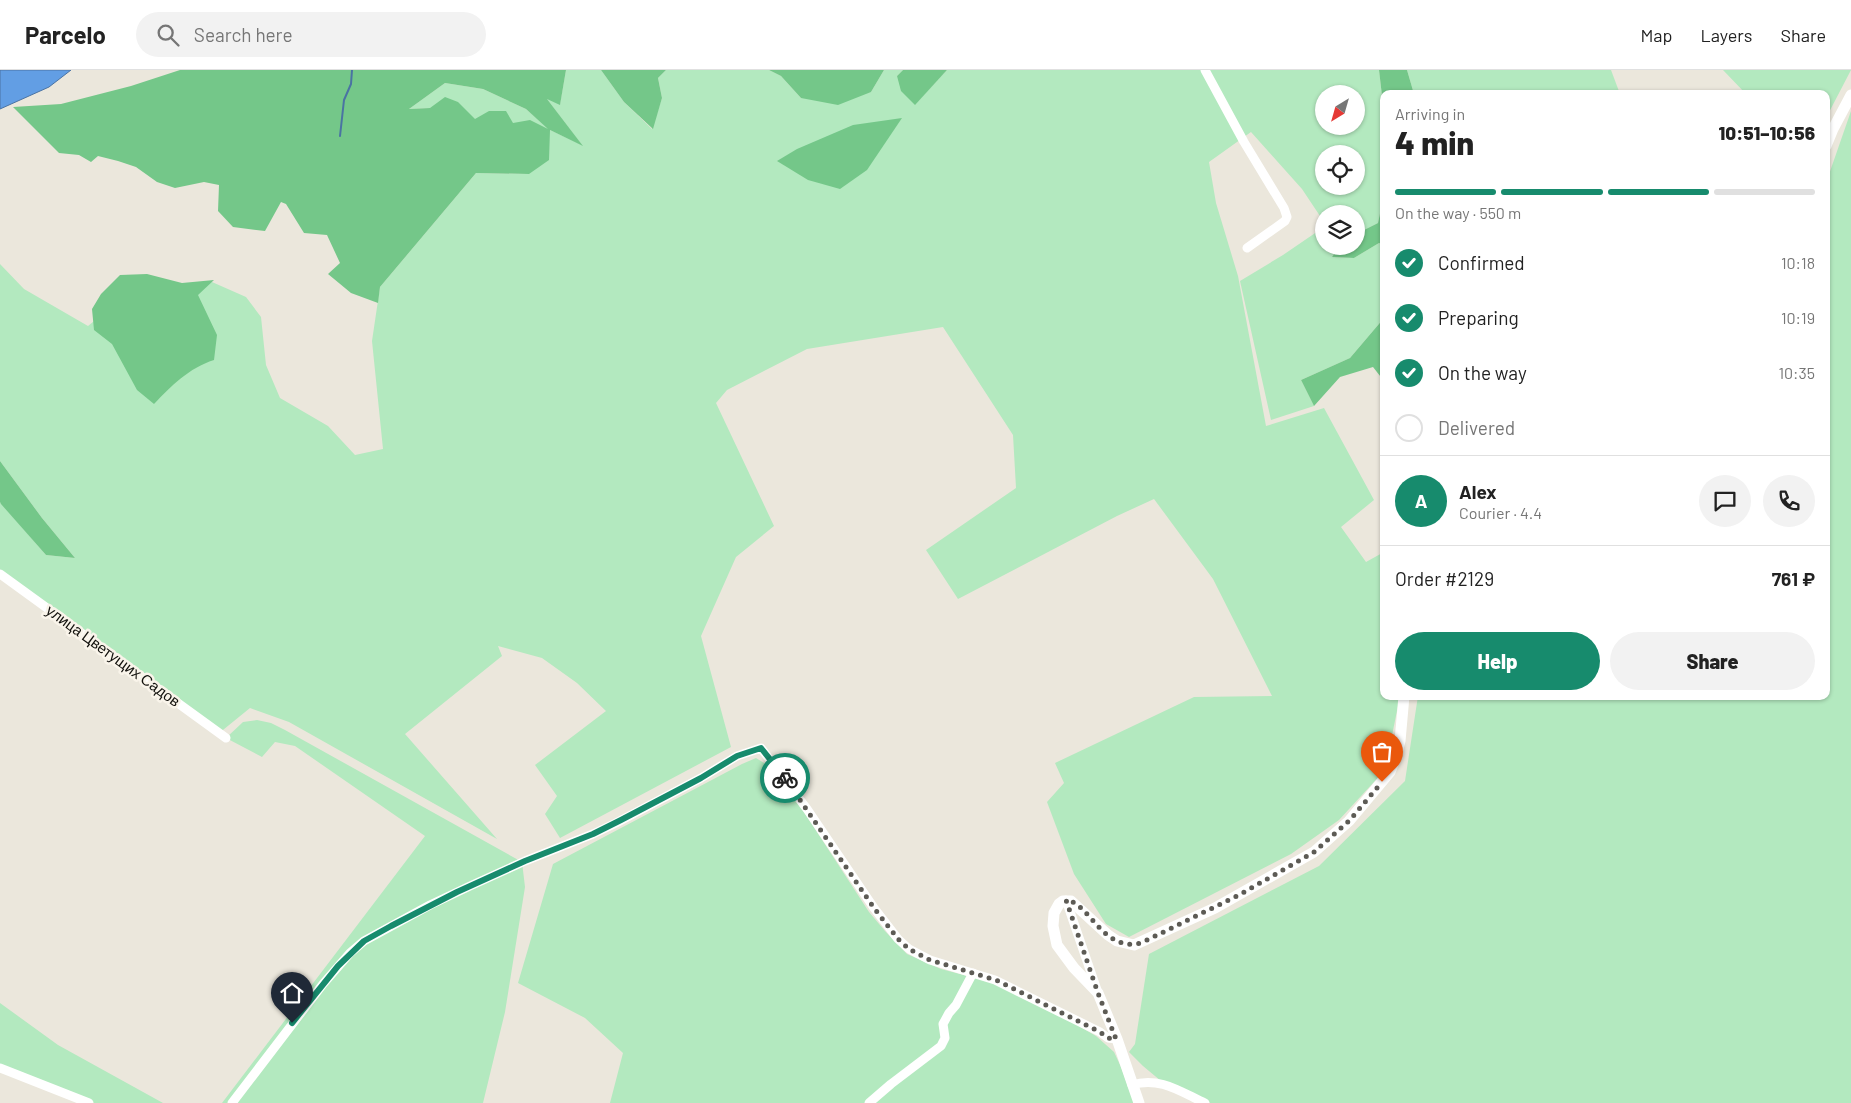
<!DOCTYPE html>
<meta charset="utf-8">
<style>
body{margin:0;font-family:Barlow,sans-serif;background:#f2f2f2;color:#222;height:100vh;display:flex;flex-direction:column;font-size:19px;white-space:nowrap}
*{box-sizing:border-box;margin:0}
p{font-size:16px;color:#767676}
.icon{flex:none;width:28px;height:28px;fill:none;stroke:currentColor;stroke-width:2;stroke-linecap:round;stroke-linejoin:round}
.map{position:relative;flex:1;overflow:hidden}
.side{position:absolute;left:1380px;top:20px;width:450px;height:610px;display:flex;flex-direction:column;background:#fff;border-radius:10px;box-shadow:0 1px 4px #0004}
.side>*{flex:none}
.needle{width:32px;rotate:217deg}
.controls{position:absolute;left:1315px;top:15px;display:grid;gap:10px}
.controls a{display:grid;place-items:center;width:50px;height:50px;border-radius:50%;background:#fff;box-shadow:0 1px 4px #0004;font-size:25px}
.pin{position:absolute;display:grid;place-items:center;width:42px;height:42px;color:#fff;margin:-51px -21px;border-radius:50% 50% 50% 0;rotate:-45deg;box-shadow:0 0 5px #0007}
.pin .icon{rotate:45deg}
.courier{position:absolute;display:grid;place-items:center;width:50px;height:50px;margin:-25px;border:4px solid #178b6d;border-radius:50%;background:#fff;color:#222;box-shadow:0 1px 6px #0007}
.summary em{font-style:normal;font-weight:800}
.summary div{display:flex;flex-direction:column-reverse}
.summary{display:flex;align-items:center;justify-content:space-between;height:85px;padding:0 15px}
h1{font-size:32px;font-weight:800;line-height:38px}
.bar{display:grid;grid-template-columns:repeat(4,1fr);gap:8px 5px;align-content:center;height:60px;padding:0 15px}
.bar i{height:6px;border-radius:4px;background:#e0e0e0}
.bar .on{background:#178b6d}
.bar p{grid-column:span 4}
.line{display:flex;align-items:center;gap:12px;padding:0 15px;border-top:1px solid #e0e0e0}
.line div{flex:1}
.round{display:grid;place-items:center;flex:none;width:52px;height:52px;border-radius:26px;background:#f2f2f2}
ol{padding:0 15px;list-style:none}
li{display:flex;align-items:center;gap:15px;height:55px}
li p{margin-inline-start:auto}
li .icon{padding:5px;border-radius:50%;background:#178b6d;color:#fff;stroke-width:4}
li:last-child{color:#767676}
li i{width:28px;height:28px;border:2px solid #e0e0e0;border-radius:50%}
.primary-button{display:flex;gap:10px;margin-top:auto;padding:10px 15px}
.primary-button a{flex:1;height:58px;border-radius:30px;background:#178b6d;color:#fff;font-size:20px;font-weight:800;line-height:58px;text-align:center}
.primary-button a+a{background:#f2f2f2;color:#222}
header{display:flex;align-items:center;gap:30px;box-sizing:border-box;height:70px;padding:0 25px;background:#fff;border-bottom:1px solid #e0e0e0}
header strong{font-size:24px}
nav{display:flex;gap:28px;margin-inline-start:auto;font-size:18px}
.search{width:350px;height:45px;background:#f2f2f2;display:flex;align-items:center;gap:12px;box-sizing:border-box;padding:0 18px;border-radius:28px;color:#767676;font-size:19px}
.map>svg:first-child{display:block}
</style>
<header>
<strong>Parcelo</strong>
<div class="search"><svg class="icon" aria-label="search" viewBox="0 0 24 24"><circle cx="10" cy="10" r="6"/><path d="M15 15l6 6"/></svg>Search here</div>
<nav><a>Map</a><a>Layers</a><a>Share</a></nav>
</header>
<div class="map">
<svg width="1851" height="1033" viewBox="0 0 1851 1033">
<rect width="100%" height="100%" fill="#ebe7dc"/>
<g fill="#b3e9bf" fill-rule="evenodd">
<path d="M566 0H601L624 32 652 59 662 28 658 8 666 0H769L781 6 801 28 871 22 884 0H903L897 6 915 34 947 0H1379L1384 43V124L1378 153 1356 164V144H1324V152L1302 119 1251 62 1209 92 1216 133 1238 206 1266 356 1324 338 1374 430 1341 457 1366 492 1384 482V626H1400L1385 700 1339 750 1291 784 1129 867 1106 854 1074 804 1047 732 1064 713 1055 693 1194 627 1272 626 1213 509 1154 429 1117 446 958 529 926 480 1016 418 1013 365 943 257 807 279 727 320 716 333 774 456 736 487 701 566 731 677 560 768 545 744 557 726 535 695 606 641 577 613 542 588 498 576 502 586 405 664 497 769 289 652 250 638 218 664 0 504V432L46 485 75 488 42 448 0 391V194L24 219 88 256 120 230 212 212 246 227 261 247 266 295 280 328 328 356 355 385 383 379 372 271 380 217 476 103 529 104 513 53 475 50 430 38 409 39 445 13 483 19 526 39 550 60 582 75 546 28 560 34ZM1324 24H1356V56H1324ZM1324 84H1356V116H1324Z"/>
<path d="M1407 0H1611L1620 24H1414Z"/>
<path d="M1723 0H1851L1826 48V24H1746Z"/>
<path d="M1851 41V1033H1210L1161 1011 1143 996 1129 982 1135 974 1149 884 1319 796 1405 711 1418 626H1826V113Z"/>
<path d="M1324 157V176H1340L1332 187 1354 188 1379 173 1384 175V248L1350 288 1301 310 1314 336 1271 350 1240 211 1283 185Z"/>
<path d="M257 650 271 653 285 660 522 792 525 817 505 942 483 1033H222L425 766 295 676 275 672 262 687 226 668 243 652Z"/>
<path d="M756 688 769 696 804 742 869 842 885 861 907 884 941 899 994 913 1065 948 1096 966 1114 982 1121 997 1134 1033H610L623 983 585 948 518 913 553 794 742 694Z"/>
<path d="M0 933 58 975 163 1033H89L0 998Z"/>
</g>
<g fill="#74c789" fill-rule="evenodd">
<path d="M180 0H566L560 35 547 29 583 76 550 60 549 90 529 104 476 103 380 217 378 233 351 223 328 204 340 193 327 165 304 163 286 134 281 132 265 161 233 157 218 141 219 115 204 112 175 118 157 112 136 97 118 91 98 86 91 92 79 85 59 83 13 37 61 34 131 16ZM445 13 483 19 526 39 548 59 530 50 513 53 506 41H489L475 49 458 32 445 27 430 38 409 39Z"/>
<path d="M601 0H666L658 8 662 28 653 59 624 32Z"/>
<path d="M769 0H884L871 22 838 35 801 28 781 6Z"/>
<path d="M903 0H947L915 35 901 21 897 6Z"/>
<path d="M1379 0H1407L1414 24H1384V43Z"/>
<path d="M902 48 867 100 840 119 808 110 777 91 797 79 853 55Z"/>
<path d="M1384 124V175L1379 173 1354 188 1332 187 1340 176H1356V164L1378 153Z"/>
<path d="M147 204 182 213 214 210 198 225 217 265 214 290C189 298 171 316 154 334L137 320 112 274 94 260 92 239 101 224 120 205Z"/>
<path d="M1384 248V311L1373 297 1340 307 1314 336 1301 310 1350 288Z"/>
<path d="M0 391 42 448 75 488 46 485 1 434 0 432Z"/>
</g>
<path fill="#629ee4" stroke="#4a73a3" d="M0 0H71L49 17 0 39Z"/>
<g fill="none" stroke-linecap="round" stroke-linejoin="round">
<path stroke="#4a73a3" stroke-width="2" d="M340 66 344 30 351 14 352 0"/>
<g stroke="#fff" stroke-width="9">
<path d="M1205 0 1244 72 1284 138 1287 147 1285 151 1247 178"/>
<path d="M0 504 226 668"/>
<path d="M1066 830 1097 920"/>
<path d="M0 998 89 1033"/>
<path d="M1132 1015C1159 1006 1181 1022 1205 1033"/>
<path d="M232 1033 323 914 350 883 364 871 430 835 470 816 525 791 593 764 616 753 701 708 737 686 761 678 807 739 874 838 898 869 909 879 930 890 995 910 1100 962 1108 968 1117 969"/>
<path d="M869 1033 891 1014 941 976 945 968 943 954 949 943 956 935 973 903"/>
</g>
<g stroke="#fff" stroke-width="11">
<path d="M1826 76 1833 59 1851 25"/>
<path d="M1139 1033 1117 969 1098 923 1074 898 1057 875 1053 856 1054 843 1059 834 1063 831H1071L1108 865 1117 871 1134 875 1215 838 1314 782 1349 751 1390 702 1396 687 1400 671 1404 626"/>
</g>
</g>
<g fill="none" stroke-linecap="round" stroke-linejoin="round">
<path stroke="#5d5b55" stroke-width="5" stroke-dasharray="0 9" d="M785 708 874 838 898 869 909 879 930 890 996 910 1100 962 1108 968 1116 969 1098 923 1066 830C1089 832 1103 883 1141 873L1241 824 1314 782 1349 751 1382 712"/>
<path stroke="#178b6d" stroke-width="6" d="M292 953 338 896 364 871 391 856 457 822 525 791 593 764 621 750 701 708 737 686 761 678 785 708"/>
</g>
<g text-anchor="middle" stroke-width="5" stroke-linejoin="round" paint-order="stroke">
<g font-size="15" fill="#11100c" stroke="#f9f4ea">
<text transform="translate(113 586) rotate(36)" y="5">улица Цветущих Садов</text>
</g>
</g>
</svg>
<div class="controls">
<a><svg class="needle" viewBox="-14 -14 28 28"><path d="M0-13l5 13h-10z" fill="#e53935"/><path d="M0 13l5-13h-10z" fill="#767676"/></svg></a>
<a><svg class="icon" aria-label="locate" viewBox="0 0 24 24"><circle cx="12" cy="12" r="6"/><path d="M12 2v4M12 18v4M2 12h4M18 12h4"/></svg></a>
<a><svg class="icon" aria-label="layers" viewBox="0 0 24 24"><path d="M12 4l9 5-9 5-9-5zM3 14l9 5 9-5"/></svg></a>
</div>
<div class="pin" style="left:1382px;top:712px;background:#ea580c"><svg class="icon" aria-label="bag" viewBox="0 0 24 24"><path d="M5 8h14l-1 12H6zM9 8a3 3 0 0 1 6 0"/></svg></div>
<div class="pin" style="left:292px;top:953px;background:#1f2937"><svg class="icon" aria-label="home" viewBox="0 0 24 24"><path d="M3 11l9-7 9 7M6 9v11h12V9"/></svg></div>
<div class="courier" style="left:785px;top:708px"><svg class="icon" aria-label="bike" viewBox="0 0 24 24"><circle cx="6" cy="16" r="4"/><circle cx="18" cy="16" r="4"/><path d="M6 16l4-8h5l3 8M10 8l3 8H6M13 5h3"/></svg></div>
<section class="side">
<div class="summary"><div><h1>4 min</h1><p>Arriving in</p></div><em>10:51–10:56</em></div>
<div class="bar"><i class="on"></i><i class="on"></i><i class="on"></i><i></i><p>On the way · 550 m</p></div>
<ol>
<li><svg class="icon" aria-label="check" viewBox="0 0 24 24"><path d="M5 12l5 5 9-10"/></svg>Confirmed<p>10:18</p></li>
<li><svg class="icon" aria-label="check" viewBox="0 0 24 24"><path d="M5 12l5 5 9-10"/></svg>Preparing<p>10:19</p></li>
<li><svg class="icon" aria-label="check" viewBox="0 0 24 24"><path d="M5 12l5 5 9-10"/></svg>On the way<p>10:35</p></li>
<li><i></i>Delivered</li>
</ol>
<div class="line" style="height:90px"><b class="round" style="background:#178b6d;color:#fff">A</b><div><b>Alex</b><p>Courier · 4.4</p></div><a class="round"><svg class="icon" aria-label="chat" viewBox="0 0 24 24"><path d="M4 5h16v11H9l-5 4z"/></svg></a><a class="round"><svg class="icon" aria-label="phone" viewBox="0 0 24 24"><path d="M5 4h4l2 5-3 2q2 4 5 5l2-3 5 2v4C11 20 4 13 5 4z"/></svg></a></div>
<div class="line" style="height:65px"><div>Order #2129</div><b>761 ₽</b></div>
<div class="primary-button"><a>Help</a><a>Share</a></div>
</section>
</div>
